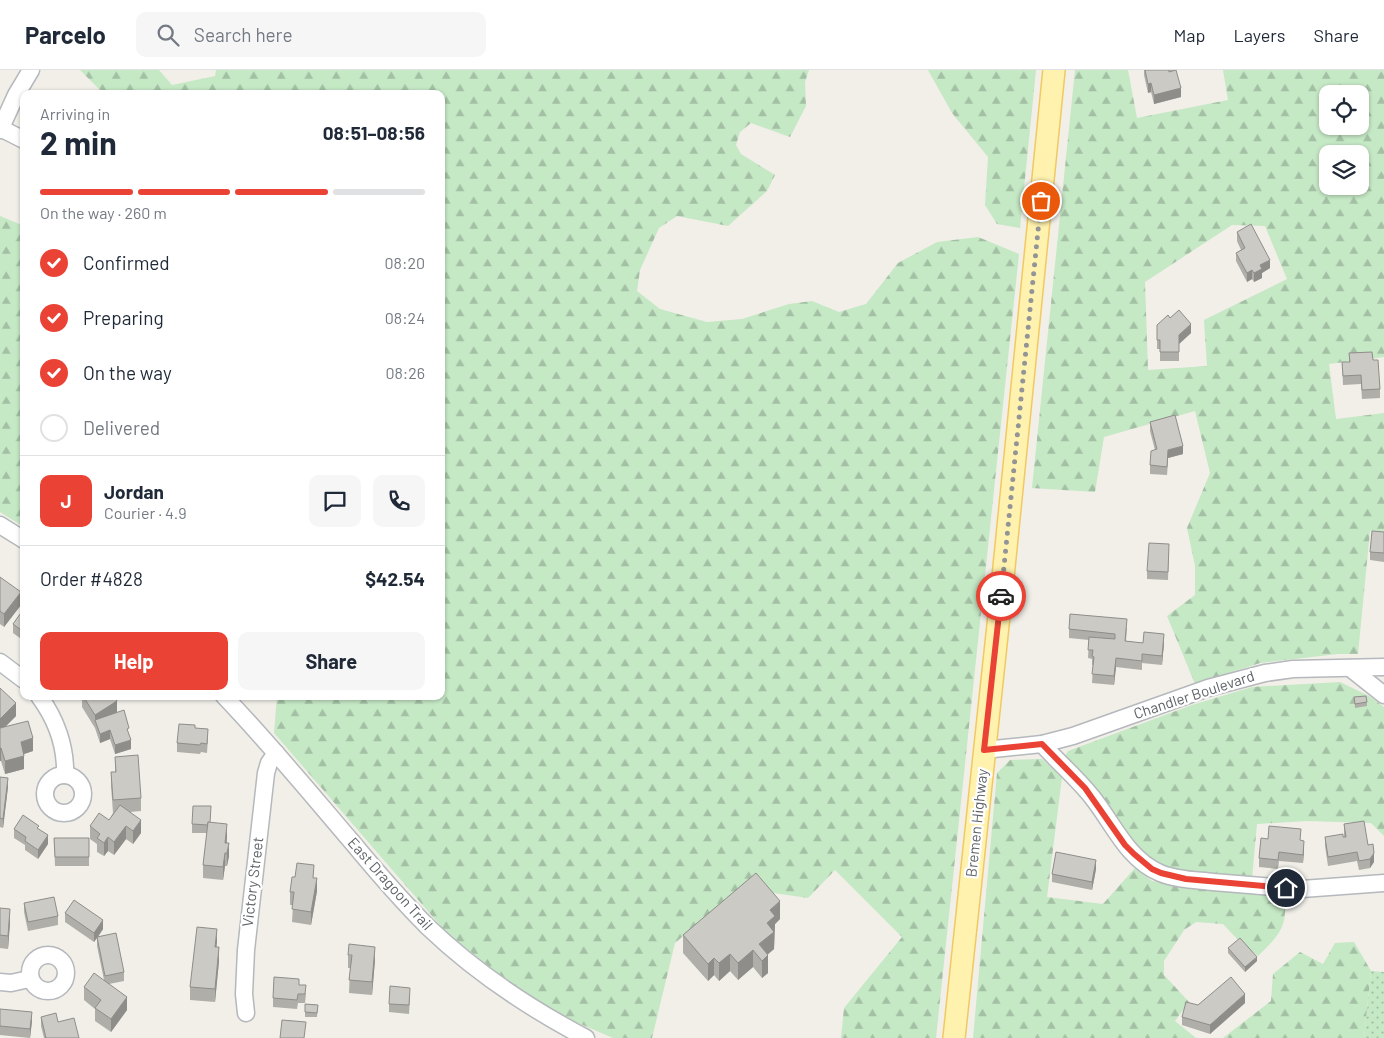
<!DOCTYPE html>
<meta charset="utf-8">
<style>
body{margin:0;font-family:Barlow,sans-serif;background:#f6f6f7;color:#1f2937;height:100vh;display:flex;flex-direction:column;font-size:19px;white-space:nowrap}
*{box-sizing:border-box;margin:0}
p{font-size:16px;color:#747a83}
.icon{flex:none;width:28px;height:28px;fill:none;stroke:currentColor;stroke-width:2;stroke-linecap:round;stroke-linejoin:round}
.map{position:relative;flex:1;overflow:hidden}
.details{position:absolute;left:20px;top:20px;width:425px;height:610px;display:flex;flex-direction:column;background:#fff;border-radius:10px;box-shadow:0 1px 4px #0004}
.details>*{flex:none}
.fabs{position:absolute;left:1319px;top:15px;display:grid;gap:10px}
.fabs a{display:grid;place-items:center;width:50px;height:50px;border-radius:10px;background:#fff;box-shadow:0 1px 4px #0004;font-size:25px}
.pin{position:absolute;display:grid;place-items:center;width:42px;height:42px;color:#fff;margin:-21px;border:2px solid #fff;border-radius:50%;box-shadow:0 1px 5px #0007}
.courier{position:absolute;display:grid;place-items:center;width:50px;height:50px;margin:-25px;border:4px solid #ea4335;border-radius:50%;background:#fff;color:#222;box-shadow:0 1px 6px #0007}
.head em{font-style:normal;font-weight:700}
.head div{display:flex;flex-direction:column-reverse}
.head{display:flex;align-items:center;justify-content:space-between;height:85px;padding:0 20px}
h1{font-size:32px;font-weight:700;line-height:38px}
.bar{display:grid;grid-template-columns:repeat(4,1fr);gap:8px 5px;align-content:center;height:60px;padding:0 20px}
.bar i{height:6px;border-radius:4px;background:#e0e1e3}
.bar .selected{background:#ea4335}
.bar p{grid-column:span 4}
.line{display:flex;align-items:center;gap:12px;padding:0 20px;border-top:1px solid #e0e1e3}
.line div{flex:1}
.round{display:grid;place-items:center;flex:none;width:52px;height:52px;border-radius:10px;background:#f6f6f7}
ol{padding:0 20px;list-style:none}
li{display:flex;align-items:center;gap:15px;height:55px}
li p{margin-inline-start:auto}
li .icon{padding:5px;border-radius:50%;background:#ea4335;color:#fff;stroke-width:4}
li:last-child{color:#747a83}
li i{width:28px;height:28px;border:2px solid #e0e1e3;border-radius:50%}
.primary-button{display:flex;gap:10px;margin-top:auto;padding:10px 20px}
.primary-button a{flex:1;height:58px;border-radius:10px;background:#ea4335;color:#fff;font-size:20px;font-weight:700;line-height:58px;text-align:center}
.primary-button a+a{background:#f6f6f7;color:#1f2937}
header{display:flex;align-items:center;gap:30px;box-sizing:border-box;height:70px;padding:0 25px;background:#fff;border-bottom:1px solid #e0e1e3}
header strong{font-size:24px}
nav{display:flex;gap:28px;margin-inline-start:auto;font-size:18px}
.search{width:350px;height:45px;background:#f6f6f7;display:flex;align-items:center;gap:12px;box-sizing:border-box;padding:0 18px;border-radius:10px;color:#747a83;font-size:19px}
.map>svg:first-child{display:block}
</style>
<header>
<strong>Parcelo</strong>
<div class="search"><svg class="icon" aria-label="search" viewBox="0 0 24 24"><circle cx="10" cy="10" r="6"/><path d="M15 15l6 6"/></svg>Search here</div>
<nav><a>Map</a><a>Layers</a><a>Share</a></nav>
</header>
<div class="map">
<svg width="1384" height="968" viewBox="0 0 1384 968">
<defs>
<pattern id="grass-dots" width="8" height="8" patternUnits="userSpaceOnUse" patternTransform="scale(1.25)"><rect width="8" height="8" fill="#c5e8c5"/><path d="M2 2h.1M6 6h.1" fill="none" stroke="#a3c0a4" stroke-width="1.8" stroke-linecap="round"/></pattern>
<pattern id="forest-firs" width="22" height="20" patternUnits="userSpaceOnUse" patternTransform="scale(1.25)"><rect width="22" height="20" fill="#c5e8c5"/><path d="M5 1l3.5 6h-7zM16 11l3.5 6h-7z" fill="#a3c0a4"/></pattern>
</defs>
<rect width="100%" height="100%" fill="#f1efe8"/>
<path fill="url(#grass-dots)" d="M1371 901 1384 902V968H1364Z"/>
<g fill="url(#forest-firs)" fill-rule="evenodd">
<path d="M80 0H159L172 15 215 6 216 0H809L805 12 806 36 790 67 751 53 740 62 736 75 741 84 775 105 767 121 728 156 677 146 659 158 640 200 637 221 660 239 707 252 742 249 789 234 812 231 839 242 866 234 898 193 937 172 978 167 1019 184 936 968H841L844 938 902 867 835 800 808 828 740 818 675 873 652 968H613L555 943 492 899 445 861 274 663 277 626H441V24H104Z"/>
<path d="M928 0H1036L1020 158 997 154 985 135 988 87 952 43Z"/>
<path d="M1075 0H1128L1137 48 1228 30 1223 0H1384V287L1329 294 1336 349 1384 343V462L1370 461 1358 584H1338L1260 593 1195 614 1167 546 1195 525V496L1187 458 1210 403 1195 341 1104 367 1095 422 1032 418ZM1328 24H1360V56H1328ZM1328 84H1360V116H1328ZM1232 155 1265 156 1287 209 1204 250 1207 296 1148 300 1145 212Z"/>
<path d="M0 146 24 156V457L0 442Z"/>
<path d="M1340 612 1369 626 1384 637V766L1371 753 1307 751 1257 754 1252 808 1172 800 1145 788 1064 688 1068 681 1192 635 1252 617Z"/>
<path d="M1042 689 1062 707 1047 827 1103 834 1135 798 1152 811 1187 818 1285 827C1287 859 1279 865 1258 886L1239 871 1223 854 1196 852 1184 860 1164 891V905L1189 932 1175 951 1196 968H973L997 703 1010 690Z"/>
<path d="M1354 872 1371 901 1364 968H1223L1271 931 1273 904 1300 882 1323 894 1335 873Z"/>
</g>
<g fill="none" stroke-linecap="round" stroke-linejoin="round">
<g stroke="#b5b8bc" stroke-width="19">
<g id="minor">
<path d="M0 58 24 70"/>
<path d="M0 60 16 25 31 0"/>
<path d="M0 455 24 470"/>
<path d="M0 592 24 610"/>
<path d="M1350 598 1384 625"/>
<path d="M39 626C56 649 66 677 65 705"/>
<path d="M224 626C269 673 310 723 352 772 376 801 401 830 428 857 475 902 529 938 586 968"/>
<path d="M1042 674C1058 692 1077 708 1092 727 1113 753 1127 789 1160 803 1177 810 1196 810 1213 812 1237 814 1262 816 1286 818L1302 819 1384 813"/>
<path d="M984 680 1042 674 1073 666 1208 618 1265 603 1293 599 1384 597"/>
<circle cx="64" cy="724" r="19"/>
<circle cx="48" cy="903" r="18"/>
<path d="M0 912 11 913 29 909"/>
<path d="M246 943 244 924 246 880 266 703 269 693 276 683"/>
</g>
</g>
<g stroke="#f2c960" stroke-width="24">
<path id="major" d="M954 968 1001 527 1054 0"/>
</g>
<use href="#minor" stroke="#fff" stroke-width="16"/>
<use href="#major" stroke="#fff2af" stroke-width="21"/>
</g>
<g fill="#afaea9">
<path d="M1144 0H1176L1169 2 1181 27 1154 34 1151 22 1148 23 1144 5Z"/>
<path d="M1237 162 1270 198 1262 203V208L1254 212 1252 209 1247 212 1236 191V183L1241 180 1237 171Z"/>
<path d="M1170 248 1191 263 1179 274V291H1160V279H1157V255Z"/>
<path d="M1349 283 1373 290 1380 319V328L1362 329 1361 314 1343 315 1342 292H1349Z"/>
<path d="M1150 352 1183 384 1168 388 1167 405 1150 404V395L1155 380 1150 361Z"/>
<path d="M1384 462V492L1370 490V482Z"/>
<path d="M1169 483 1168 510 1147 509V501Z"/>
<path d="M0 507 21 535 4 557 0 554Z"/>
<path d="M24 541V571L13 563V554Z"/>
<path d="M1127 558 1126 571 1143 573H1164L1162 595 1142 593V600L1116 597 1114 615 1092 613 1093 595H1092V589L1088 588 1089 570 1069 568V559Z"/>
<path d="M0 618 16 646 5 657 33 681 24 684V699L5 704 1 691Z"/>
<path d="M82 626H115L117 642 129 666 131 679 115 684 110 669 100 673 95 658 82 637Z"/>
<path d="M1354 627 1367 632V636L1355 638Z"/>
<path d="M195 658 208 668 207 683 201 682 200 684 177 682V673Z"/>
<path d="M115 687 141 728V741L130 742 141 763 133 774 126 769 114 785 108 781 104 786 97 782V774L90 769V756L109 750 113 743 111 715V702H115Z"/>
<path d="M0 707 8 717 3 758 0 757Z"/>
<path d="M211 753 227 767V773L229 786 227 796H225L223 810 203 808V795L207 763H192V754Z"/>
<path d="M1344 754 1368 775 1374 792 1370 798 1359 800 1357 791 1328 796 1325 776V767H1344Z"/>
<path d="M14 759 39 760 48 774 38 789 25 780V775L14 768Z"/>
<path d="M54 768H89V796H55Z"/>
<path d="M1300 770 1304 780 1303 793 1279 791 1278 799 1259 797V788Z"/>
<path d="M1096 799 1092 820 1052 812V804Z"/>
<path d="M314 808 317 821 311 855 292 852 293 835H290V822Z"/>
<path d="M24 833 58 846V855L28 861 24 842Z"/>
<path d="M0 838 10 852 8 879 0 878Z"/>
<path d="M65 843 103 859 98 867 124 902V911L109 914 127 940 111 962 95 951V939L84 930V917L104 910 97 876V868L94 872 65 852Z"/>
<path d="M780 849 775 854 774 879 767 885 768 903 762 908 753 897 738 910 730 901 719 911 714 905 708 911 683 883V865Z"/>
<path d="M217 872 216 877 219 891 215 932 190 930V917Z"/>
<path d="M1228 878 1257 891 1245 902 1228 883Z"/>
<path d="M348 885 375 890 372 925 349 923 350 898H348Z"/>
<path d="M299 915 306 924 305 933H298L297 939 273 937V928Z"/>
<path d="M410 927 409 944 389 942V934Z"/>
<path d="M1245 933 1210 964 1182 955V947L1198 935Z"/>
<path d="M305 934 318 935 317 947H305Z"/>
<path d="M0 939 32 951 30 968 0 965Z"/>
<path d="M41 947 58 952 79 968H44L41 956Z"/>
</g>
<g fill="#8f8d8a">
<path d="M1151 13V22L1148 23V14Z"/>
<path d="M1181 18V27L1154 34V25Z"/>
<path d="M1270 190V198L1262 203V208L1254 212V203L1260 195Z"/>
<path d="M1252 200V209L1247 212V203Z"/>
<path d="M1191 254V263L1179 274V265Z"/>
<path d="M1183 376V384L1168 388 1167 405 1168 380Z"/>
<path d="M21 522V535L4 557V544Z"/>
<path d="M1164 564V573L1162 595V586Z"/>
<path d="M1116 588V597L1114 615V606Z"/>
<path d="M117 631V644L95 650V645Z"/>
<path d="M16 633V646L0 662V649Z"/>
<path d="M110 660V669L100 673V664Z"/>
<path d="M33 668V681L21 685V672Z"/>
<path d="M131 670V679L115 684V675Z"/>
<rect x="0" y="678" width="1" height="13"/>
<path d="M24 686V699L5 704V691Z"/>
<path d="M8 708V717L3 758V749Z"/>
<path d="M141 750V763L133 774V761Z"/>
<path d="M227 754V767L225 786V773Z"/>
<path d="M126 756V769L114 785V772Z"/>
<path d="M48 765V774L38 789V780Z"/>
<path d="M108 767V781L104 786V773Z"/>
<path d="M1304 771V780L1303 793V785Z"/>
<path d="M229 773V786L227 796V783Z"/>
<path d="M225 783V796L223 810V797Z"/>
<path d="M1374 783V792L1370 798V789Z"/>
<path d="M1096 790V799L1092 820V812Z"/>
<path d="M317 808V821L311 855V842Z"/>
<path d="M780 831V849L775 854 774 879 761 890 759 874 770 840Z"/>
<path d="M10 839V852L8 879V866Z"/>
<path d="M103 850V859L94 872V863Z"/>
<path d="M217 859V872L215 890V877Z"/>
<path d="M219 877V891L215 932V919Z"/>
<path d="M375 877V890L372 925V912Z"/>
<path d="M753 880V897L738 910V893Z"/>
<path d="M730 884V901L719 911V893Z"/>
<path d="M768 885V903L762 908V891Z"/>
<path d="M1257 887V891L1245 902V897Z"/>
<path d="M714 888V905L708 911V894Z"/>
<path d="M1245 924V933L1210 964V955Z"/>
<path d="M127 927V940L111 962V949Z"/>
<path d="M32 942V951L30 968V959Z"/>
</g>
<g fill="#cccac5" stroke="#8f8d8a">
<path d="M1145 0H1169V2L1176 0 1181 18 1154 25 1151 13 1148 14Z"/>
<path d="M1251 154 1270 190 1260 195 1262 199 1254 203 1252 200 1247 203 1236 183 1245 178 1237 162Z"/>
<path d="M1179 240 1191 254 1179 265V282H1160V270H1157V255L1168 245 1170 248Z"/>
<path d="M1372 282 1373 290H1378L1380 319 1362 320 1361 305 1343 306 1342 292H1350L1349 283Z"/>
<path d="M1175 345 1183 376 1168 380 1167 397 1150 395 1151 381 1157 379 1150 352Z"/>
<path d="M1372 461 1384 462V483L1370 482Z"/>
<path d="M1149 473 1169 474 1168 502 1147 501Z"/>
<path d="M0 507 21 522 4 544 0 541Z"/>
<path d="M23 540 24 541V562L13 554Z"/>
<path d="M1070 544 1127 549 1125 571 1143 573 1144 562 1164 564 1162 586 1142 584V591L1116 588 1114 606 1092 604 1094 587 1092 586 1093 580H1088L1089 567 1115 569V564L1069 559Z"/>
<path d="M0 618 16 633 0 649Z"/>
<path d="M83 626H115L117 631 95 645Z"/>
<path d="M1366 626 1367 632 1355 634 1354 627Z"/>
<path d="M124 640 129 658 127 659 131 670 115 675 110 660 100 664 95 650Z"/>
<path d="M28 651 33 668 21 672 24 686 5 691 1 678H0V658Z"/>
<path d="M179 654 195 655V658L208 659 207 674 201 673 200 675 177 673Z"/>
<path d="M138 685 141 728 113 730 111 702H116L115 687Z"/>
<path d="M0 707 8 708 3 749 0 748Z"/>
<path d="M120 735 141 750 133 761 126 756 114 772 108 767 104 773 97 768 100 764 90 756 99 743 109 750Z"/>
<path d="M193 736H211L210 753 208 752V755L192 754Z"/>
<path d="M23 745 39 756 37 758 48 765 38 780 25 771 26 767 14 759Z"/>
<path d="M1364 751 1368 775 1373 774 1374 783 1370 789 1359 791 1357 782 1328 787 1325 767 1343 764V767H1346L1344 754Z"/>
<path d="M208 752 227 754 225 773H229L227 783H225L223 797 203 795Z"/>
<path d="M1269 756 1301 759 1300 770 1304 771 1303 785 1279 782 1278 790 1259 788 1261 768 1268 769Z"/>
<path d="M54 768H89V787H55Z"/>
<path d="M1056 782 1096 790 1092 812 1052 804Z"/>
<path d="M297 793 314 795 313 808H317L311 842 292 839 294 822H290L292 807H295Z"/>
<path d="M756 803 780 831 770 840 775 846 767 853 774 862 759 874 768 885 762 891 753 880 738 893 730 884 719 893 714 888 708 894 683 865Z"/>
<path d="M54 827 58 846 28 852 24 833Z"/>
<path d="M74 830 103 850 94 863 65 843Z"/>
<path d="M0 838 10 839 8 866 0 865Z"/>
<path d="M197 857 217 859 215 877H219L215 919 190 917Z"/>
<path d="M116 863 124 902 105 906 97 867Z"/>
<path d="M1240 868 1257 887 1245 897 1228 878Z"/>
<path d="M349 874 375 877 372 912 349 910 352 885H348Z"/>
<path d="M94 903 127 927 111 949 95 938 101 930 84 917Z"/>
<path d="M274 907 299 909V915H306L305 924H298L297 930 273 928Z"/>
<path d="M1231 907 1245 924 1210 955 1182 947 1186 932 1198 935Z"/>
<path d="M390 916 410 918 409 935 389 934Z"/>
<path d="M305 934 318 935 317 943 305 942Z"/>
<path d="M0 939 32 942 30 959 0 956Z"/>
<path d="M56 943 58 952 74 948 79 968H46L41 947Z"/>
<path d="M282 950 306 952 304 968H280Z"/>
</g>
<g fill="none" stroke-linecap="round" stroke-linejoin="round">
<path stroke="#929495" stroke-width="5" stroke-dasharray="0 9" d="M1001 526 1041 131"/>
<path stroke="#ea4335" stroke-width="6" d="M1001 526 984 680 1042 674 1085 718 1125 775 1134 784 1152 799 1161 803 1186 809 1286 818"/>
</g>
<g text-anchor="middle" stroke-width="4.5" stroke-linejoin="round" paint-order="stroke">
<g font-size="15" fill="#5f6368" stroke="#fff">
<text transform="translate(1194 625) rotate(-18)" y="5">Chandler Boulevard</text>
<text transform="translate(977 753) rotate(-84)" y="5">Bremen Highway</text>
<text transform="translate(253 812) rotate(-83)" y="5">Victory Street</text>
<text transform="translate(390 814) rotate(48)" y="5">East Dragoon Trail</text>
</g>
</g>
</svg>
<div class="fabs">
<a><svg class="icon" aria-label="locate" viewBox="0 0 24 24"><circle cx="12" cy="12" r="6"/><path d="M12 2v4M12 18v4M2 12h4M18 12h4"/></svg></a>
<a><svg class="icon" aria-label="layers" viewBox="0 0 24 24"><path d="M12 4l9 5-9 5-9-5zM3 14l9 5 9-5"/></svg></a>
</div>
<div class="pin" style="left:1041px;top:131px;background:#ea580c"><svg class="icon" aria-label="bag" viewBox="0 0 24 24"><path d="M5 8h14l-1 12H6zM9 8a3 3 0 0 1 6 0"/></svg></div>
<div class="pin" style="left:1286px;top:818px;background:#1f2937"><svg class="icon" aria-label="home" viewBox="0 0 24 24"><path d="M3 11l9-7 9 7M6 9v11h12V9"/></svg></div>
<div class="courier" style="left:1001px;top:526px"><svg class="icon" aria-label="car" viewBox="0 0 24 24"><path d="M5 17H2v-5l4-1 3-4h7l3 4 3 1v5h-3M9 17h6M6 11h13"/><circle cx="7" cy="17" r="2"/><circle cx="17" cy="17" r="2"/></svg></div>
<section class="details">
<div class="head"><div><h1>2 min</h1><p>Arriving in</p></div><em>08:51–08:56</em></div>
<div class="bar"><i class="selected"></i><i class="selected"></i><i class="selected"></i><i></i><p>On the way · 260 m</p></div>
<ol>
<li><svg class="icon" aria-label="check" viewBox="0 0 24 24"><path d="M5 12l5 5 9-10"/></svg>Confirmed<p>08:20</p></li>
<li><svg class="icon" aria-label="check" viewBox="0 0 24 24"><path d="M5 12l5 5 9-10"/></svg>Preparing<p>08:24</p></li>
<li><svg class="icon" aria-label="check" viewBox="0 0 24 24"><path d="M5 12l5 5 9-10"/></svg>On the way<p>08:26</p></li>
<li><i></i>Delivered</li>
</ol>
<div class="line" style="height:90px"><b class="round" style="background:#ea4335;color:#fff">J</b><div><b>Jordan</b><p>Courier · 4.9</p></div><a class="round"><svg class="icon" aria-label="chat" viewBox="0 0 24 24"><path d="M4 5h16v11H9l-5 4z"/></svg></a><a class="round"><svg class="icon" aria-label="phone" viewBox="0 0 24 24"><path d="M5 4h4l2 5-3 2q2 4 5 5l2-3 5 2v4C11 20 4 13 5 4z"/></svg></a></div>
<div class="line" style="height:65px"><div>Order #4828</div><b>$42.54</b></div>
<div class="primary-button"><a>Help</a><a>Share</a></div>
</section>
</div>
